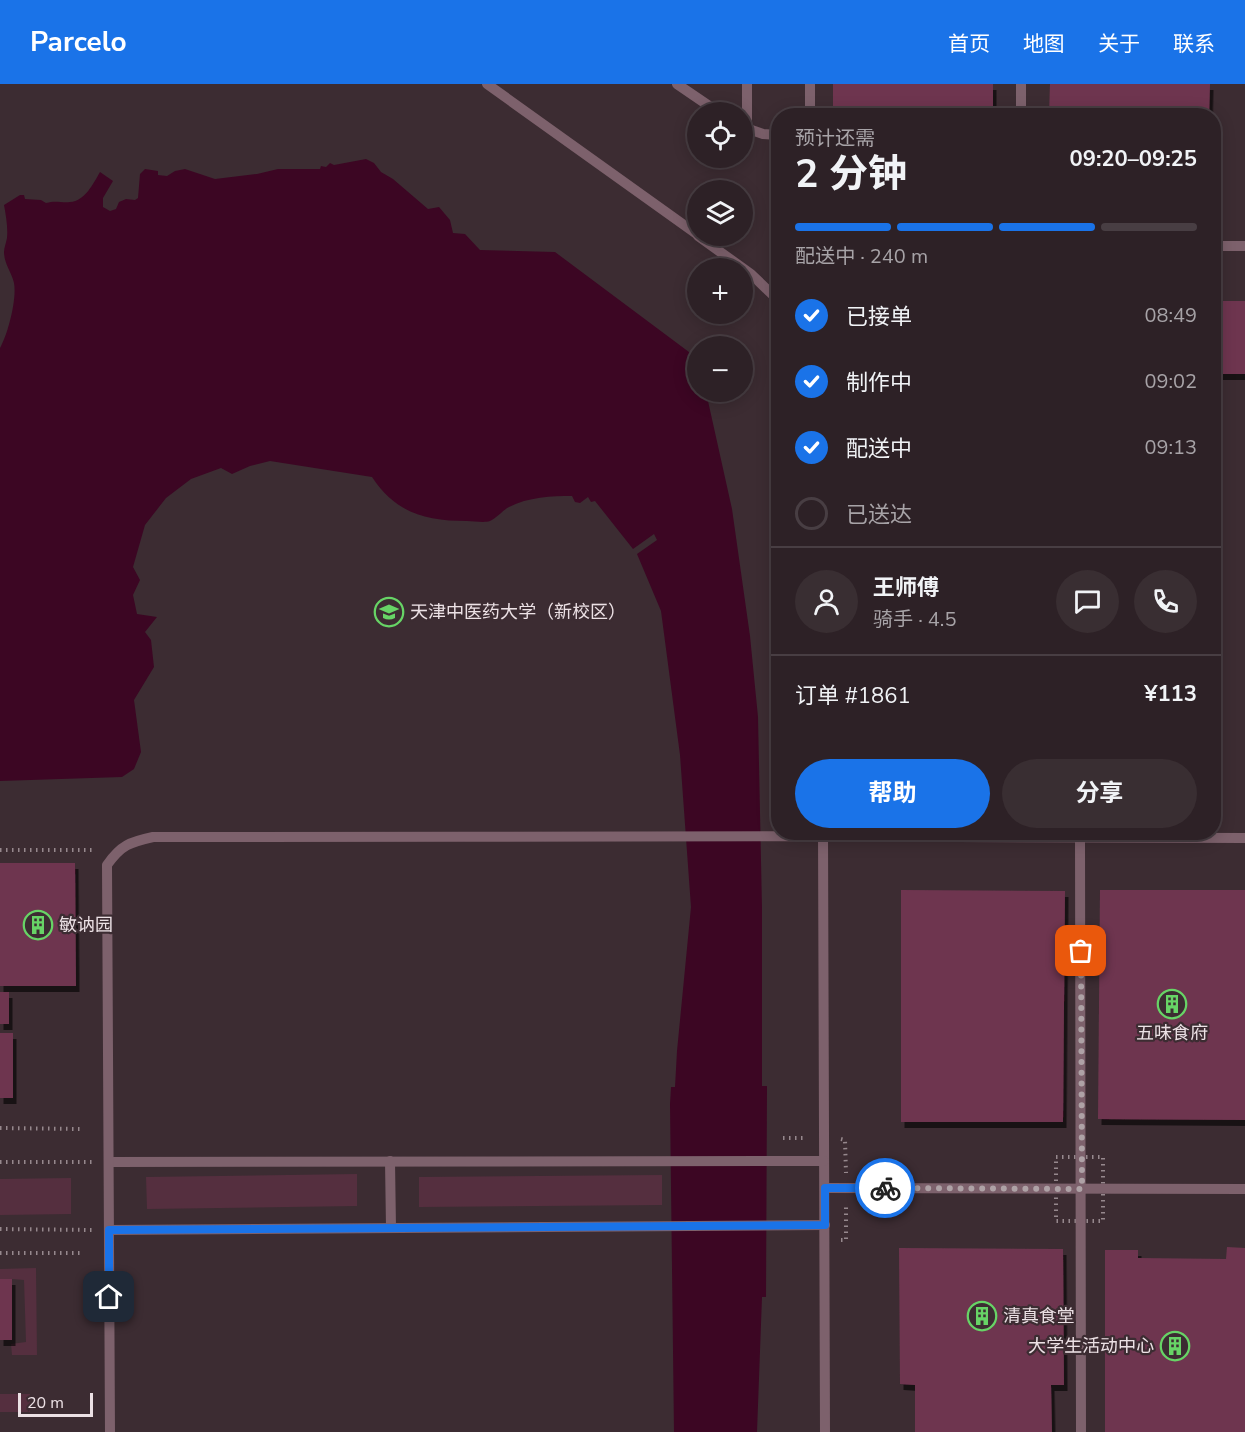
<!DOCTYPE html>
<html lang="zh">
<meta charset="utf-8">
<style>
body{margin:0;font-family:"Nunito Sans","Noto Sans SC",sans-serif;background:#392e32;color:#f1f3f6;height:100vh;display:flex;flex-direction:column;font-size:22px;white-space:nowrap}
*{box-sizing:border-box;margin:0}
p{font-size:20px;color:#a7a3a7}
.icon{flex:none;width:33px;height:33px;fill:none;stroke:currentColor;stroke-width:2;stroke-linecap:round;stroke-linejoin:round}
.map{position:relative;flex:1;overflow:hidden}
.side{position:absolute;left:771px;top:24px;width:450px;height:732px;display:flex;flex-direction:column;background:#2d2126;border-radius:24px;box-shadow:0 3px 15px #0003,0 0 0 2px #483e43}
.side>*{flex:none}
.tools{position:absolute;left:687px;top:18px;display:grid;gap:12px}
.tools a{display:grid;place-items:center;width:66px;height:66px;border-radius:50%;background:#2d2126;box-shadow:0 3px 15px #0003,0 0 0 2px #483e43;font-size:30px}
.scale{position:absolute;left:18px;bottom:15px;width:75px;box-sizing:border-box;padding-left:6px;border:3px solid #ece1e5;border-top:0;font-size:16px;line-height:21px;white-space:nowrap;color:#ece1e5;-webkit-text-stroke:4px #3c2c32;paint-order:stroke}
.pin{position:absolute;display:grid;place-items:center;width:51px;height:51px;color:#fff;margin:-26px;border-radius:12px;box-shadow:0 3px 9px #0006}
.courier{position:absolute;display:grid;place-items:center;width:60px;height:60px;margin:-30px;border:4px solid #1a73e8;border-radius:50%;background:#fff;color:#222;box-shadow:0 2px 8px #0007}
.overview em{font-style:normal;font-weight:700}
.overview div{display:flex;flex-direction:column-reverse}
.overview{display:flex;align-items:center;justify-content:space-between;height:102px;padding:0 24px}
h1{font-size:39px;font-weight:700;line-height:45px}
.bar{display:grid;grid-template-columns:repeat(4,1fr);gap:9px 6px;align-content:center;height:72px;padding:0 24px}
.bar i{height:8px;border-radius:4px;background:#483e43}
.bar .on{background:#1a73e8}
.bar p{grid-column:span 4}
.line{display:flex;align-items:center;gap:15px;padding:0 24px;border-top:2px solid #483e43}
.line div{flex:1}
.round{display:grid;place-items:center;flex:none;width:63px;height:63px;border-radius:32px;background:#392e32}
ol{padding:0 24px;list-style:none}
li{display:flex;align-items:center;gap:18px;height:66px}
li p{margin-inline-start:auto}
li .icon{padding:6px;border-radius:50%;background:#1a73e8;color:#fff;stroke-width:4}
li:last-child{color:#a7a3a7}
li i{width:33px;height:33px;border:3px solid #483e43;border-radius:50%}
.button{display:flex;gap:12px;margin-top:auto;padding:12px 24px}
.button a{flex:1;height:69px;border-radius:36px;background:#1a73e8;color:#fff;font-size:24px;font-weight:700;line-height:69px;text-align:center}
.button a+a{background:#392e32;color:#f1f3f6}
header{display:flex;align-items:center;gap:36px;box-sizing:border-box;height:84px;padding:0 30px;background:#1a73e8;color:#fff}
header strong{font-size:28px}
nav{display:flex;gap:33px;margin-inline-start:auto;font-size:21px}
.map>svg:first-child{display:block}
</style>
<header>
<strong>Parcelo</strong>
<nav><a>首页</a><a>地图</a><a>关于</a><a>联系</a></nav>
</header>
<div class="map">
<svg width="1245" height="1348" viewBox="0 0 1245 1348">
<defs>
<filter id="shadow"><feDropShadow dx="3.5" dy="6" stdDeviation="0" flood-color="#0009"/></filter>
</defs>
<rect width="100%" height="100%" fill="#3c2c32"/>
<g fill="#552f3f">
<path d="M357 1090V1122L147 1125 146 1093Z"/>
<path d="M662 1091V1121L419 1123V1093Z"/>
<path d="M71 1094V1130L0 1131V1095Z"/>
<path d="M36 1184 37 1271H12L11 1260 26 1258 24 1196 12 1195V1256H0V1185Z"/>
<rect x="0" y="1310" width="30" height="18"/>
</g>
<path fill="#3c0623" d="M366 75 374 79 381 88 393 95 428 125 439 123 450 136 453 149 465 150 480 166 555 168 697 274 698 308H706L732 425 750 552 758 633 762 824V1002H767L766 1213H762L757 1348H674L670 1020 671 1003H675L677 967 691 823 680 671 661 527 637 470 657 456 654 450 633 465 595 417 591 418 588 413 580 419 575 418 572 412C552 412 528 413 509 423 503 426 497 434 490 437 484 439 474 437 467 437 425 437 396 429 372 393L270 377 250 382 232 390 221 384 191 395 166 414 145 441 133 483 140 496 133 511 137 530 157 533 145 548 151 556 154 583 134 616 141 668 134 685 122 693 0 697V264C8 250 17 215 14 199 12 189 4 180 4 168 4 164 6 159 7 154 8 143 6 132 4 121L20 111H24L25 115 41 116 46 119C56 116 61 119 70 118 85 117 93 100 100 88L113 97 103 114V123L110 127 116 125 119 118 126 115 135 116 138 114 140 90 145 85 158 87V91L167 92 175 87 185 85 215 95 257 90 278 85H320L321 82 326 83 330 79 334 81Z"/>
<g fill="#6e354f" filter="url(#shadow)">
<rect x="833" y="0" width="160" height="32"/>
<path d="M1050 0H1210L1209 32 1049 31Z"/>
<rect x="1214" y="217" width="31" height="73"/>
<path d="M0 779H75L76 902H0Z"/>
<path d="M901 806 1065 807 1063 1038H901Z"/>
<path d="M1100 806H1245V1036L1098 1035Z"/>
<rect x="0" y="908" width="9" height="32"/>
<rect x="0" y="949" width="13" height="65"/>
<path d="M1227 1163 1245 1164V1348H1105V1166H1138V1174L1226 1175Z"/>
<path d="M899 1164 1063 1165 1064 1301H1051L1052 1348H915V1301L900 1300Z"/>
<rect x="0" y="1195" width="12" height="61"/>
</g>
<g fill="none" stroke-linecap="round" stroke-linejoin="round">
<g stroke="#96888d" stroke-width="4" stroke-dasharray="1.5 4.5" stroke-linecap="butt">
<path d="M0 766H95"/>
<path d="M0 1044 81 1045"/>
<path d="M783 1054H807"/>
<path d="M841 1055 845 1056 846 1089"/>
<rect x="1056" y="1073" width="47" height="64"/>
<path d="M0 1078H92"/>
<path d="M0 1145 92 1146"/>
<path d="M841 1156H846V1120"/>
<path d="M0 1169H81"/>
</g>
<g stroke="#7d616c" stroke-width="10">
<path d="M487 0 698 151"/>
<path d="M677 0 718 28"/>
<path d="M747 0V46"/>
<path d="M810 0V32"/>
<path d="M1021 32V0"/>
<path d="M743 43 763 50 778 51"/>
<path d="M698 152 751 190 778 216"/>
<path d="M1214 162H1245"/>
<path d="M823 748 825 1348"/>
<path d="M1080 753 1081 1348"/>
<path d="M390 1077 391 1144"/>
<path d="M109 1078 824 1077"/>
<path d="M825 1104 1245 1105"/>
<path d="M109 1146 825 1141"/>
<path d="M110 1348 107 781C121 761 130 758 153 753 517 753 881 751 1245 754"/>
</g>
</g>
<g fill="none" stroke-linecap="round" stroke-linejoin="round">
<path stroke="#aea2a6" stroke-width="6" stroke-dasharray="0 10.8" d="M885 1104 1082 1105 1081 867"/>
<path stroke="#1a73e8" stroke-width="8" d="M109 1213V1146L825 1141V1104H885"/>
</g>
<defs>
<g id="university-ring" transform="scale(1.5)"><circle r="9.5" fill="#3c2c32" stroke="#67d466" stroke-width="1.5"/><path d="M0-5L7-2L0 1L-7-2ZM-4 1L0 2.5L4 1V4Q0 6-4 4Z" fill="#67d466"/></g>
<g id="building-ring" transform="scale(1.5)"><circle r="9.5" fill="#3c2c32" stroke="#67d466" stroke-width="1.5"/><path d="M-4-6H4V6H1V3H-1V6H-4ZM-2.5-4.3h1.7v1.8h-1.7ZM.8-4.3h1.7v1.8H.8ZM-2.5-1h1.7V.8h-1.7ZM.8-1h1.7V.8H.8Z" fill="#67d466"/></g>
</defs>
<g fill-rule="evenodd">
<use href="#university-ring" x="389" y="528"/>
<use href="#building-ring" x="38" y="841"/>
<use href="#building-ring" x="1172" y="920"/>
<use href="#building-ring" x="982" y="1232"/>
<use href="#building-ring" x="1175" y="1262"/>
</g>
<g text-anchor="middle" stroke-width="4.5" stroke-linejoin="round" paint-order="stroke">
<g font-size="18" fill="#ece1e5" stroke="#3c2c32" text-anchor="start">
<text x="410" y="534">天津中医药大学（新校区）</text>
<text x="59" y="847">敏讷园</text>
<text x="1172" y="955" text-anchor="middle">五味食府</text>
<text x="1003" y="1238">清真食堂</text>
<text x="1154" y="1268" text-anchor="end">大学生活动中心</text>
</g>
</g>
</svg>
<div class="tools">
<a><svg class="icon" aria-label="locate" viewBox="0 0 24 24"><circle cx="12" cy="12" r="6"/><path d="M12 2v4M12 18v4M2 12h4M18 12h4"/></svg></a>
<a><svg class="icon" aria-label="layers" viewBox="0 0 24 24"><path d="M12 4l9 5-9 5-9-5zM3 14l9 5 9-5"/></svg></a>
<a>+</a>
<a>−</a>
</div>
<div class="scale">20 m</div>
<div class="pin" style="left:1081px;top:867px;background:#ea580c"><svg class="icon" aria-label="bag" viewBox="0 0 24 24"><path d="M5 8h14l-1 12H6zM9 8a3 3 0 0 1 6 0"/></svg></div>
<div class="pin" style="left:109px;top:1213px;background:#1f2937"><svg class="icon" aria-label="home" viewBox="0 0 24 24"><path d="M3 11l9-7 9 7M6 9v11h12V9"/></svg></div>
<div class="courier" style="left:885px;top:1104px"><svg class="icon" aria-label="bike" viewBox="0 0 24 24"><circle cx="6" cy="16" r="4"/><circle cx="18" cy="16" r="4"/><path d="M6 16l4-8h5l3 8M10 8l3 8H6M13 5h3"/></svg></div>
<section class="side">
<div class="overview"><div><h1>2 分钟</h1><p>预计还需</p></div><em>09:20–09:25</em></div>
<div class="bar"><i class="on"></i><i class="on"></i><i class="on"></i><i></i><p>配送中 · 240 m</p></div>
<ol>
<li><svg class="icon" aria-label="check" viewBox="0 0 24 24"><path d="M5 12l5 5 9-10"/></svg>已接单<p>08:49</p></li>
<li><svg class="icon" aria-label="check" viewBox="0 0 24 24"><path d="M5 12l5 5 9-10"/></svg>制作中<p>09:02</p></li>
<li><svg class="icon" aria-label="check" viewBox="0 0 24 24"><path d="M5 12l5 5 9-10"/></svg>配送中<p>09:13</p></li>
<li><i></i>已送达</li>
</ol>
<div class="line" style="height:108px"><a class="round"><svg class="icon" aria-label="person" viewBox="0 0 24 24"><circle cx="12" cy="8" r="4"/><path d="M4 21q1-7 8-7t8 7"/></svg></a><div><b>王师傅</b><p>骑手 · 4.5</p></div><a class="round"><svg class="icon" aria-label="chat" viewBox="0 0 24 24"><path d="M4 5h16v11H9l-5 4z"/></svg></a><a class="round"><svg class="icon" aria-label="phone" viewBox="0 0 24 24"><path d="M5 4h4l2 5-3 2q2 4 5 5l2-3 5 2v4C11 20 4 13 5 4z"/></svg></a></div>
<div class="line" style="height:78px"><div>订单 #1861</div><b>¥113</b></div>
<div class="button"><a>帮助</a><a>分享</a></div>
</section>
</div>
